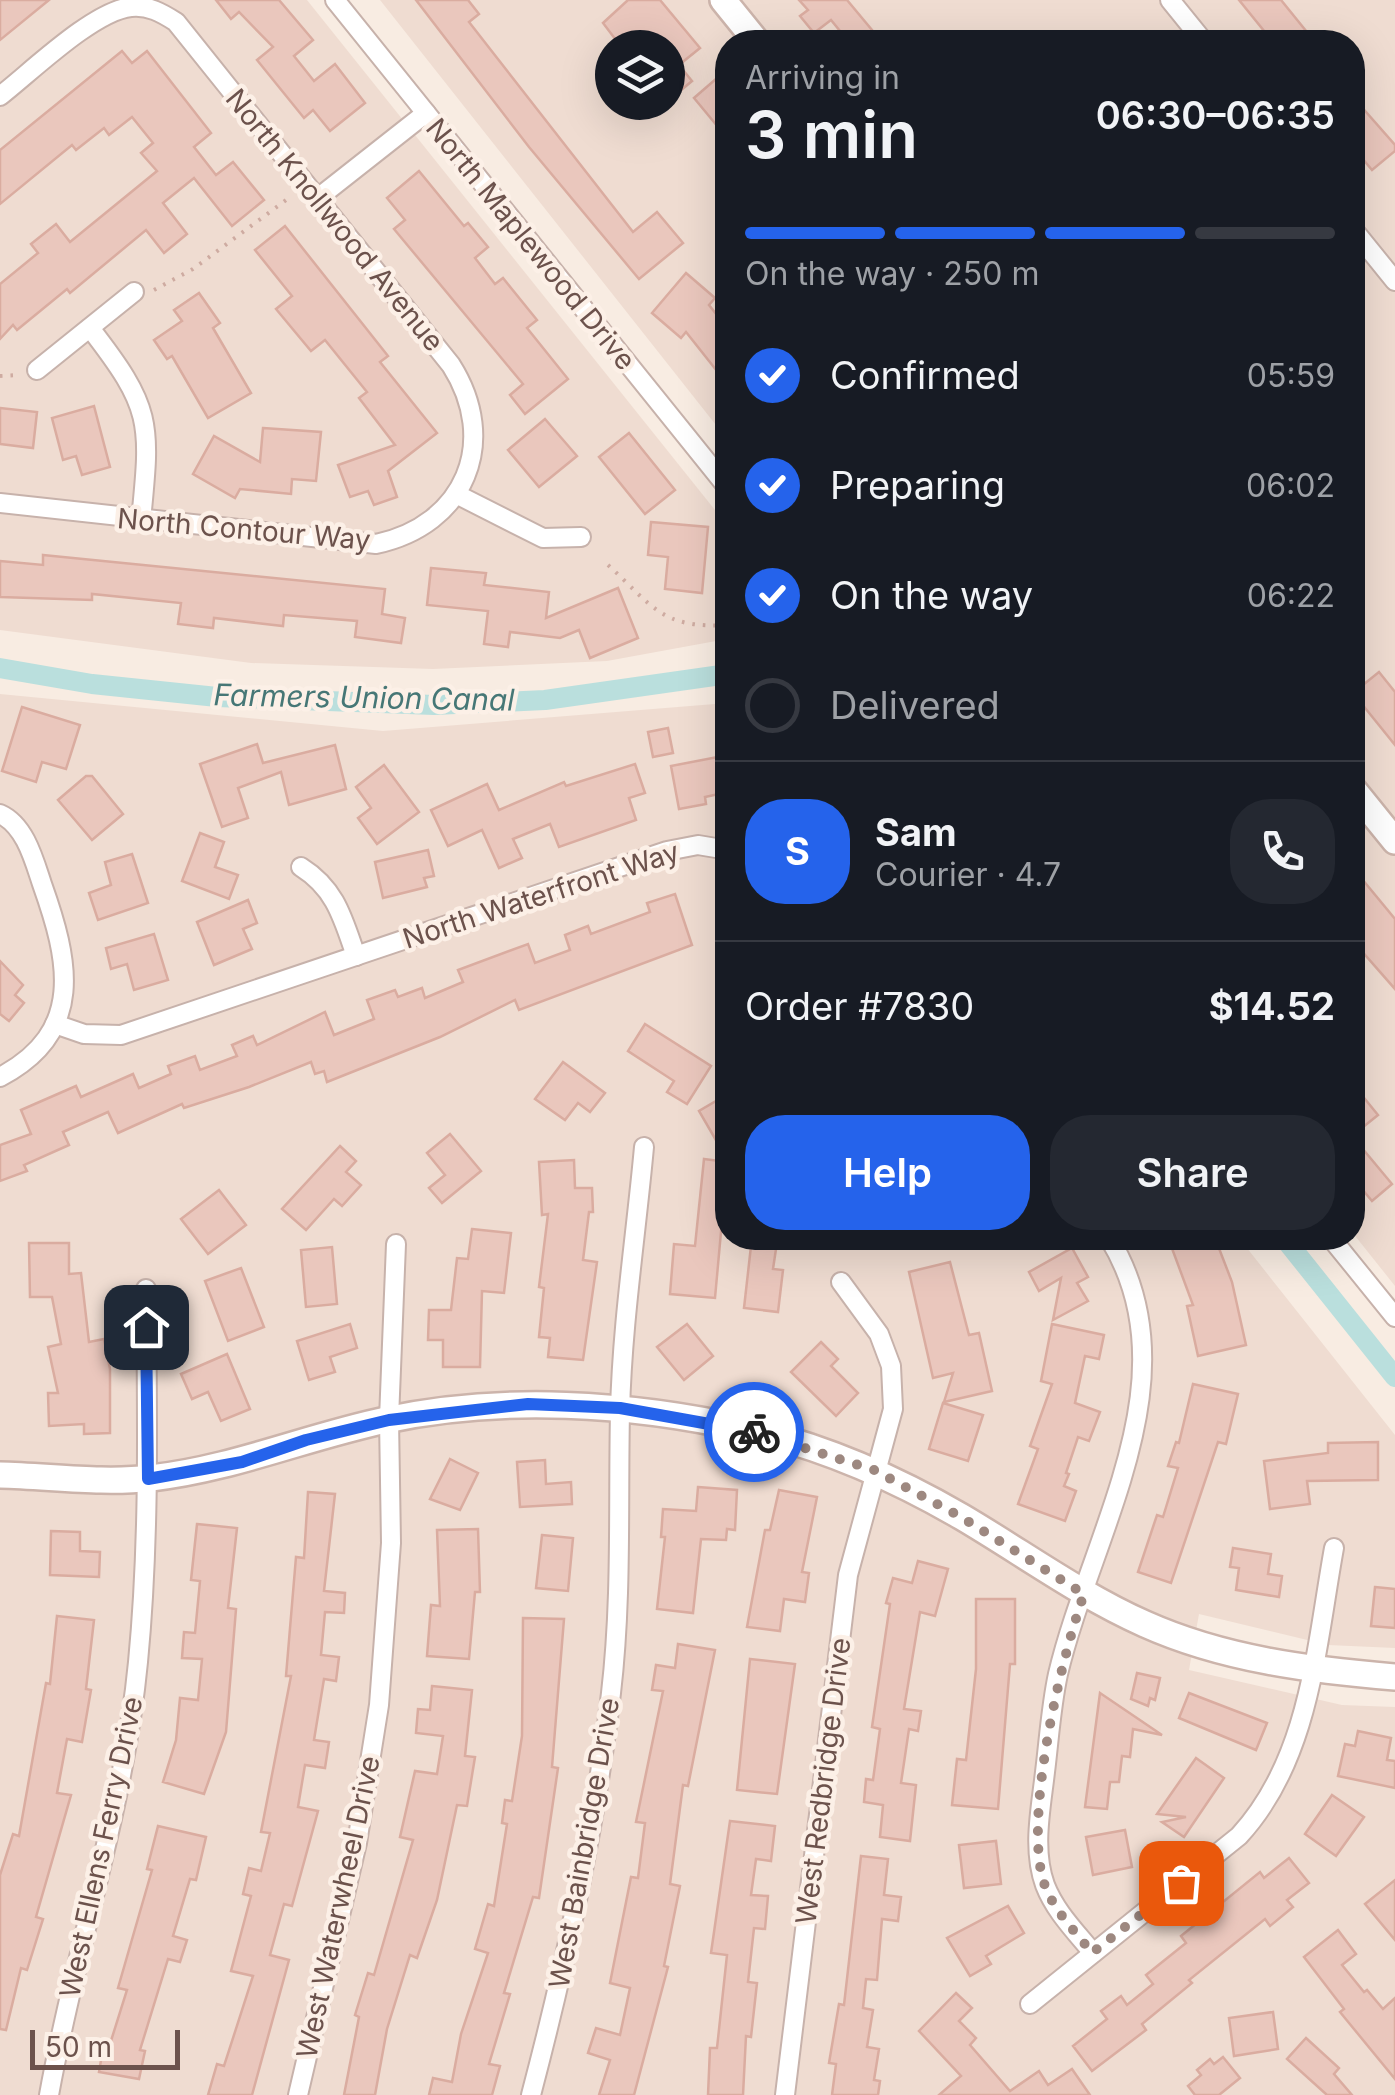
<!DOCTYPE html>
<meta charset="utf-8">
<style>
body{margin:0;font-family:Inter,sans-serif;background:#242831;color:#f1f3f6;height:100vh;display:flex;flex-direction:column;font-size:38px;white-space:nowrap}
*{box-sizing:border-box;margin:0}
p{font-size:32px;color:#9ea1a6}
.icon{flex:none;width:55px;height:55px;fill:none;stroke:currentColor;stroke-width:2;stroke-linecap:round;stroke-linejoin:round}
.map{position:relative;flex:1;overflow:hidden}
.side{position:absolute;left:715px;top:30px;width:650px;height:1220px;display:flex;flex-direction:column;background:#171b24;border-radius:40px;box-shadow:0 10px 40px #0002}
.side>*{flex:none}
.controls{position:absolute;left:595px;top:30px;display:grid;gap:20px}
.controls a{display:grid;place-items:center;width:90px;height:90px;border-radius:50%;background:#171b24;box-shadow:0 10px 40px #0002;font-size:50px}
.scale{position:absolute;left:30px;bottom:25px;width:150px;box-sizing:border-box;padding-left:10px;border:5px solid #6c524c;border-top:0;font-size:28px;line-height:35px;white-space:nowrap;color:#6c524c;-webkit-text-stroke:8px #fcf0e7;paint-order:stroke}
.pin{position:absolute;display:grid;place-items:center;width:85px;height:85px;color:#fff;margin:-42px;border-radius:20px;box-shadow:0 5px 15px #0006}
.courier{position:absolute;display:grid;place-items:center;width:100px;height:100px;margin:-50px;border:8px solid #2563eb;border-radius:50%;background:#fff;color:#222;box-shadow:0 2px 12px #0007}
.summary em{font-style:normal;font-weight:600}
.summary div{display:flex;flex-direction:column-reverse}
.summary{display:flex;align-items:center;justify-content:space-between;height:170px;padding:0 30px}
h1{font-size:65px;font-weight:600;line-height:75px}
.bar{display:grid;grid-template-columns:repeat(4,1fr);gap:15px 10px;align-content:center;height:120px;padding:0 30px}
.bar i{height:12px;border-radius:8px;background:#363941}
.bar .current{background:#2563eb}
.bar p{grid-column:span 4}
.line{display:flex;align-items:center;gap:25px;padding:0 30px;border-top:2px solid #363941}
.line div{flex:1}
.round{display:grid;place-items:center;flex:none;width:105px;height:105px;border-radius:40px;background:#242831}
ol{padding:0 30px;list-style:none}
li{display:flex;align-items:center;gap:30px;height:110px}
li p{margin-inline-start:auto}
li .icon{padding:10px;border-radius:50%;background:#2563eb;color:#fff;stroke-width:4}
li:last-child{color:#9ea1a6}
li i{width:55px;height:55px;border:5px solid #363941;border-radius:50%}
.cta{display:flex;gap:20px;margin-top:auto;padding:20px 30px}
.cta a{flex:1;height:115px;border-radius:40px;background:#2563eb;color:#fff;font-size:40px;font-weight:600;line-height:115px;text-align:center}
.cta a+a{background:#242831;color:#f1f3f6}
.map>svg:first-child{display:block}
</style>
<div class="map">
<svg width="1395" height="2095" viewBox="0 0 1395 2095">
<rect width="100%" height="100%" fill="#f8ece2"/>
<g fill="#efdcd1" fill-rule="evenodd">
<path d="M0 0H307L727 525V639L607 661 433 669 251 663 0 630Z"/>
<path d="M380 0H1395V1286L1352 1232V42H728L727 439ZM612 48H668V102H612Z"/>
<path d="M0 694 383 731 727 703 728 1238H1239L1395 1435V1648L1328 1645 1199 1614 1189 1670 1342 1705 1395 1707V2095H0Z"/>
</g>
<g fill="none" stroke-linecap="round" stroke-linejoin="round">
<g stroke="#badfdd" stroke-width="20">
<path d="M0 668 92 684 217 697 434 705 545 700 728 674"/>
<path d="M1284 1238 1395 1377"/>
</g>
</g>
<g fill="#eac7bd" stroke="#daaca0" stroke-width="2.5">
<path d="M0 0H49L0 40Z"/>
<path d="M216 0H279L313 40 294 56 314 81 335 64 365 103 330 131 313 110 304 118 257 60 273 47 239 12 231 19Z"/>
<path d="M416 0H468L479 14 469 22 633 232 657 212 683 243 639 279 529 147Z"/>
<path d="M628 0H660L700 48 679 65 692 81 668 101V48H622L603 23Z"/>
<path d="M799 0H847L882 42H849L831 20 814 33 800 16 808 10Z"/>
<path d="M1239 0H1281L1315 42H1273Z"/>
<path d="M122 51 132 63 147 51 211 133 194 147 216 175 233 162 264 200 232 226 194 178 163 203 187 234 164 253 146 230 70 293 67 289 17 330 13 325 0 339V284L38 253 31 244 56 224 70 242 157 171 141 153 153 143 132 117 109 135 104 128 76 150 72 145 0 204V150Z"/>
<path d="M717 78 728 91V139L694 98Z"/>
<path d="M1352 96 1395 145V151L1372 170 1352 146Z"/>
<path d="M419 171 464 226 468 223 488 247 475 258 495 284 503 278 537 320 527 328 568 379 525 414 510 395 523 384 394 229 405 220 387 198Z"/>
<path d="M285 226 388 356 380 362 437 433 388 471 397 497 374 505 368 491 350 497 338 465 395 445 359 398 367 392 325 340 311 351 276 309 292 296 255 250Z"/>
<path d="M686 273 715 298 709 305 728 329V385L686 332 681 338 652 313Z"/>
<path d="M199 293 220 323 213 328 251 393 208 418 172 356 167 359 154 340 182 321 174 310Z"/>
<path d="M94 406 110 467 82 475 76 456 63 460 52 418Z"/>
<path d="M0 408 37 412 33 448 0 444Z"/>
<path d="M545 419 577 456 539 487 508 450Z"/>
<path d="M263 428 321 432 316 481 292 479 291 494 240 489 235 498 193 474 214 436 260 462Z"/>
<path d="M629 433 675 490 645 514 599 457Z"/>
<path d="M651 522 708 527 702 593 665 589 668 557 648 555Z"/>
<path d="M43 555 385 589 382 614 405 618 401 643 355 637 357 621 284 615 283 626 214 618 213 628 178 624 181 603 92 594V600L0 597V561L43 565Z"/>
<path d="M431 568 486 573 484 585 549 592 546 618 618 588 638 638 590 658 579 630 560 638 510 632 508 647 484 644 488 611 427 605Z"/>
<path d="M1379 672 1395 692V745L1353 693Z"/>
<path d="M22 707 80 725 66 769 42 762 36 782 2 771Z"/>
<path d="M668 728 673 753 653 757 648 732Z"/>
<path d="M257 744 263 763 335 745 346 789 289 805 281 772 238 788 248 818 222 827 200 764Z"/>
<path d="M723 756 728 792 705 797 706 804 679 809 671 766Z"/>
<path d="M635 764 645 793 629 798 636 820 559 847 550 824 513 839 522 858 499 868 482 830 448 846 431 810 487 784 499 810 564 782 566 786Z"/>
<path d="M384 765 419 812 377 844 358 818 371 808 356 787Z"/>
<path d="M86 776H92L123 814 92 840 58 800Z"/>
<path d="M200 833 224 842 215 867 238 875 229 899 182 881Z"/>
<path d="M428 850 434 876 424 878 427 887 383 898 375 862Z"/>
<path d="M132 854 148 903 98 920 89 893 111 885 105 862Z"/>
<path d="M1362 879 1395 919V989L1352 940 1363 927 1352 914V887Z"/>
<path d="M675 894 692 945 519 1010 515 1000 440 1037 327 1082 324 1071 315 1074 311 1062 249 1087 184 1108 182 1104 118 1133 108 1112 63 1132 69 1145 24 1165 27 1171 0 1181V1145L31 1134 21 1110 76 1086 81 1097 133 1074 139 1088 171 1074 168 1066 195 1056 200 1070 237 1056 232 1045 253 1036 257 1045 325 1012 334 1035 374 1019 367 1000 395 990 398 997 422 988 425 998 463 982 458 970 528 944 535 963 570 950 565 935 588 926 591 934 650 912 647 903Z"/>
<path d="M248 900 257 923 243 929 252 949 214 965 197 922Z"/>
<path d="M154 934 168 980 134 990 127 964 111 969 106 948Z"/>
<path d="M0 961 23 985 15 995 24 1003 9 1021 0 1014Z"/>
<path d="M645 1024 711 1066 687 1104 667 1092 674 1081 628 1051Z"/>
<path d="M563 1062 605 1093 590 1112 578 1103 565 1120 535 1099Z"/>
<path d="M1352 1083 1378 1115 1352 1136Z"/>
<path d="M728 1094V1161L699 1111Z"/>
<path d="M450 1134 481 1171 442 1203 429 1188 445 1175 427 1153Z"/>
<path d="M1352 1136 1392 1184 1372 1201 1352 1177Z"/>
<path d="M340 1146 356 1161 346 1172 361 1185 342 1206 334 1199 306 1230 282 1209Z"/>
<path d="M704 1159 728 1162V1221H722L715 1298 670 1294 674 1244 695 1246Z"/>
<path d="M574 1160 575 1188H592L593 1212H589L583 1260 597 1262 583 1360 548 1357 550 1338 539 1337 544 1288 539 1287 548 1214 542 1215 539 1162Z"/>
<path d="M219 1190 246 1225 208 1254 181 1219Z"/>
<path d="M472 1229 511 1233 504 1293 482 1291 480 1367H443V1340H428L429 1310H451L457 1258 468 1259Z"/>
<path d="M1185 1238H1215L1232 1282 1246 1345 1198 1356 1187 1306 1193 1305 1170 1243Z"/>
<path d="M29 1243H69V1274L81 1273 89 1342 104 1339 110 1369V1433L84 1434V1424L49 1426 48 1393H58L48 1347 61 1344 52 1297H30Z"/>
<path d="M751 1246 776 1249 773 1269 783 1270 778 1312 744 1308Z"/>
<path d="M332 1247 337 1304 306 1307 301 1250Z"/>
<path d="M1072 1248 1088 1277 1077 1283 1088 1301 1053 1320 1061 1278 1039 1291 1029 1272Z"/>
<path d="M950 1262 969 1335 979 1333 992 1391 944 1402 953 1373 933 1378 909 1272Z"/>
<path d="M241 1268 264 1327 228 1341 205 1281Z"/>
<path d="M350 1324 357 1348 330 1357 335 1372 309 1380 297 1341Z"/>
<path d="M687 1324 713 1356 684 1380 657 1347Z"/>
<path d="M1052 1324 1104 1335 1099 1359 1085 1356 1075 1403 1100 1412 1089 1441 1078 1437 1066 1473 1069 1474 1064 1486 1076 1491 1065 1521 1018 1504 1038 1449 1030 1446 1052 1384 1041 1381Z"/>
<path d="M821 1342 838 1359 831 1366 858 1393 836 1416 791 1372Z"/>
<path d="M227 1354 250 1409 221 1421 208 1392 192 1399 181 1374Z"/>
<path d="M1193 1384 1238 1394 1226 1444 1218 1442 1171 1583 1138 1572 1157 1515 1163 1517 1178 1468 1168 1466 1176 1442 1179 1443Z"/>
<path d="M943 1403 983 1415 968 1461 929 1449Z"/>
<path d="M1378 1442V1480L1307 1481 1310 1504 1270 1509 1264 1461 1328 1453V1443Z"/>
<path d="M450 1459 478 1473 460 1510 430 1499Z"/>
<path d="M545 1460 546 1484 571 1482 572 1504 520 1507 517 1462Z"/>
<path d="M698 1487 737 1490 735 1530 727 1529 726 1540 701 1539 693 1613 657 1609 665 1537H661L663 1509 696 1511Z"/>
<path d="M779 1490 817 1497 802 1572 809 1573 805 1602 784 1599 780 1631 747 1627 765 1530H770Z"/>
<path d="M308 1492 335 1494 324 1591 345 1593 344 1613 325 1612 321 1655 339 1657 336 1681 324 1679 314 1740 329 1742 325 1768 305 1765 298 1807 318 1811 292 1906 284 1904 270 1955 289 1960 252 2095H208L217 2064 224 2066 253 1976 231 1971 251 1896 243 1894 249 1868 261 1871 270 1833 261 1832 291 1676H286L296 1557 304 1558Z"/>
<path d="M197 1524 237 1528 228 1608 236 1609 226 1732 204 1794 163 1782 176 1740 180 1698 198 1700 202 1659 182 1658 184 1632 195 1633 200 1581 191 1580Z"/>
<path d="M478 1529 480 1592H475L469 1659 427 1656 431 1605 440 1606 437 1530Z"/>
<path d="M51 1531 80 1532V1551L100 1552 99 1577 50 1575Z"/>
<path d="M542 1535 573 1538 568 1591 536 1588Z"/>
<path d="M1233 1548 1271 1554 1268 1574 1282 1576 1279 1597 1236 1590 1239 1568 1230 1567Z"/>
<path d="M918 1561 948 1569 935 1616 920 1612 904 1709 921 1711 918 1731 909 1729 901 1783 916 1785 910 1841 880 1837 883 1805 864 1802 866 1779 873 1780 880 1729 872 1727 890 1604 886 1603 893 1578 912 1583Z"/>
<path d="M1375 1587 1395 1589V1628L1371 1626Z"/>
<path d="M976 1599H1015V1664H1010L998 1809 952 1805 957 1759 966 1760 976 1669Z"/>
<path d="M57 1616 94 1620 86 1689 91 1690 82 1742 67 1739 57 1793 71 1795 36 1917 43 1919 27 1970 21 1968 6 2030 0 2029V1875L13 1834 19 1836 46 1683 50 1684Z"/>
<path d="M523 1618 564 1619 552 1767 558 1768 539 1898 533 1897 504 1993 510 1994 489 2064 500 2066 492 2095H429L433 2078 452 2082 461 2034 488 1953 475 1949 488 1904 494 1906 507 1824 502 1823 505 1800 512 1801 522 1736Z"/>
<path d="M678 1644 715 1650 688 1786 683 1785 670 1884 680 1886 664 1966 668 1967 634 2095H599L610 2060 588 2053 596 2028 620 2035 630 1988 610 1983 631 1877 638 1878 645 1823 636 1822 663 1691 652 1690 656 1665 675 1668Z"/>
<path d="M750 1659 795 1664 777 1794 737 1790Z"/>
<path d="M1137 1673 1160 1678 1155 1700 1150 1698 1148 1706 1131 1699Z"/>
<path d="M432 1686 472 1690 465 1756 475 1757 467 1806 457 1805 437 1900 417 1958 410 1955 387 2029 375 2095H344L359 2017 355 2015 368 1973 374 1975 413 1840 400 1837 415 1771 437 1774 443 1736 416 1733 418 1709 430 1710Z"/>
<path d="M1100 1693 1162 1735 1133 1729 1130 1757 1122 1756 1119 1782H1110L1107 1809 1085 1807Z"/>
<path d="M1189 1693 1267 1723 1256 1750 1179 1718Z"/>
<path d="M1358 1731 1391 1738 1387 1760 1395 1761V1788L1338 1776 1345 1744 1355 1746Z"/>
<path d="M1196 1758 1224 1778 1184 1837 1162 1822 1186 1817 1157 1814Z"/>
<path d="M1332 1795 1364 1817 1336 1856 1305 1834Z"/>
<path d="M730 1821 775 1826 771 1861 756 1859 751 1895 768 1896 765 1929 754 1928 748 1982 757 1983 751 2037 746 2036 743 2095H708L710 2048H717L727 1955 711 1953Z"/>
<path d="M158 1826 206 1837 196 1880 190 1879 173 1936 187 1940 180 1962 168 1959 140 2050 145 2051 139 2079 99 2072 104 2043 110 2044 127 1990 118 1988 152 1870 147 1869Z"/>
<path d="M1125 1830 1132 1867 1093 1875 1086 1837Z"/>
<path d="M996 1841 1001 1884 964 1888 959 1845Z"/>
<path d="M861 1856 888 1859 884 1895 901 1897 898 1921 882 1919 877 1980 866 1979 863 2008 873 2010 867 2047 879 2049 874 2080 880 2081 878 2095H832L836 2064 829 2063 839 2004 844 2005Z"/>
<path d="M1289 1858 1309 1883 1287 1900 1293 1907 1270 1926 1265 1919 1189 1980 1192 1983 1142 2024 1146 2030 1092 2071 1073 2046 1107 2019 1101 2011 1121 1996 1127 2005 1153 1984 1146 1975 1186 1943 1181 1936 1260 1872 1264 1878Z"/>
<path d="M1395 1880V1940L1365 1904Z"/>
<path d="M1008 1906 1024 1933 986 1956 991 1964 970 1976 947 1938Z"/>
<path d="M1338 1930 1356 1954 1342 1965 1364 1992 1367 1990 1383 2009 1395 1998V2079L1340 2012 1344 2009 1304 1957Z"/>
<path d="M956 1993 972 2008 959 2021 976 2038 970 2045 1010 2091 1039 2071 1048 2085 1072 2069 1090 2095H939L961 2076 919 2031Z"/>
<path d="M1273 2012 1278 2049 1234 2056 1229 2018Z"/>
<path d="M1306 2038 1339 2068 1334 2074 1352 2095H1327L1287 2059Z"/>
<path d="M1223 2057 1240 2078 1219 2095H1195L1188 2086 1201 2075 1197 2070 1210 2059 1214 2064Z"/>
</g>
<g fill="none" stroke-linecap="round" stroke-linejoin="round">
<g stroke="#c7b2ab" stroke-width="22">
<g id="street">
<path d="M335 0 728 488"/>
<path d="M1170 0 1204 42"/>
<path d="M0 96C31 72 93 11 131 7 148 5 162 13 176 22L451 365C500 442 465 525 376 544L0 503"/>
<path d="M318 198 426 113"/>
<path d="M1352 228 1395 281"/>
<path d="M90 328C152 408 151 421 141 520"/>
<path d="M37 370 134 292"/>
<path d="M456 494 543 538 581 537"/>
<path d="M0 814C25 825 34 860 42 884 69 960 86 1032 0 1077"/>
<path d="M301 867C336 889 343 919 356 956"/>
<path d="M55 1024 84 1034 121 1035 667 851 698 845 728 850"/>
<path d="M1331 1238 1395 1317"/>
<path d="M1093 1953C1075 1931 1055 1911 1045 1885 1032 1849 1041 1808 1045 1772 1049 1740 1051 1706 1058 1674 1091 1534 1195 1377 1109 1238"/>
<path d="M1030 2004 1239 1836C1310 1759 1316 1647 1334 1548"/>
<path d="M49 2095C75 1950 124 1809 138 1662 150 1538 147 1413 146 1289"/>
<path d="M298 2095 357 1843 379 1705 391 1543 389 1419 396 1244"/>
<path d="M531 2095C566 1962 595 1830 611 1693 622 1600 618 1506 620 1412 622 1324 636 1235 644 1147"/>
<path d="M785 2095 848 1575 893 1409 891 1366 879 1334 841 1282"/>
</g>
</g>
<g stroke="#ccb4ab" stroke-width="30">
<g id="secondary">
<path d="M723 0 757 42"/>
<path d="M1352 788 1395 841"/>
<path d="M0 1475C49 1476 103 1484 151 1478 232 1469 306 1437 386 1420 503 1395 629 1403 746 1429 822 1446 895 1478 962 1517 1023 1553 1080 1595 1145 1624 1223 1659 1310 1670 1395 1677"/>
</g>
</g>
<g stroke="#ceaba1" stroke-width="4" stroke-dasharray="2.5 8" stroke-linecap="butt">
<path d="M154 290 193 269 290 197"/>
<path d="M0 376 20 375"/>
<path d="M608 565C653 606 661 629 728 625"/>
</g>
<use href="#street" stroke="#fff" stroke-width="18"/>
<use href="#secondary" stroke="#fff" stroke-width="25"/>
</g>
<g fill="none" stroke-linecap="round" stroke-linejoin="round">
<path stroke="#9d8880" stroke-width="10" stroke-dasharray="0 18" d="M754 1432 874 1470 961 1517 1084 1594C1061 1659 1023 1818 1044 1883 1053 1910 1075 1931 1092 1953L1181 1883"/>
<path stroke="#2563eb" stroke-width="12" d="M146 1327 148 1479 242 1462 306 1440 389 1420 528 1404 620 1408 754 1432"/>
</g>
<g text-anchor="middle" stroke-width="9" stroke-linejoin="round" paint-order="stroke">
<g font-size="28" fill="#6c524c" stroke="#fcf0e7">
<text transform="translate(335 220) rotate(51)" y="10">North Knollwood Avenue</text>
<text transform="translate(531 244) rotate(51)" y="10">North Maplewood Drive</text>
<text transform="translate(244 529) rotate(5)" y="10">North Contour Way</text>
<text transform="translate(541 895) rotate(-18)" y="10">North Waterfront Way</text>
<text transform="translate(823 1781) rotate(-83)" y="10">West Redbridge Drive</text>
<text transform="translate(584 1843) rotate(-80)" y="10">West Bainbridge Drive</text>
<text transform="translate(101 1847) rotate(-78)" y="10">West Ellens Ferry Drive</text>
<text transform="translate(338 1907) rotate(-78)" y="10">West Waterwheel Drive</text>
</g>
<g font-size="30" font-style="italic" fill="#467776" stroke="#fcf0e7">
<text transform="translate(364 698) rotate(1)" y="10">Farmers Union Canal</text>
</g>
</g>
</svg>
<div class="controls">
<a><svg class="icon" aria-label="layers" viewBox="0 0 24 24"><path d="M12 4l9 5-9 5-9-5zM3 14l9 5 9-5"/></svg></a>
</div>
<div class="scale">50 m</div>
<div class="pin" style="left:1181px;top:1883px;background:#ea580c"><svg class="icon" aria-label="bag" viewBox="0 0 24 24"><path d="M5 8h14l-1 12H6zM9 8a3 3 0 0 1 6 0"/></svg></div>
<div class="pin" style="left:146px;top:1327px;background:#1f2937"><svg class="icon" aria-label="home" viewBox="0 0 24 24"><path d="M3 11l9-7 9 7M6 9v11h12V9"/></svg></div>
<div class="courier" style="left:754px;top:1432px"><svg class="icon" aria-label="bike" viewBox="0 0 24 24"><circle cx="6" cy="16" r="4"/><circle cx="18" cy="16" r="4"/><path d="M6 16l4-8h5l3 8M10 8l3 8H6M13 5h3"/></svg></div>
<section class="side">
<div class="summary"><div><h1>3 min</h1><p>Arriving in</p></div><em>06:30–06:35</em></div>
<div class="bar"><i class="current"></i><i class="current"></i><i class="current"></i><i></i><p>On the way · 250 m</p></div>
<ol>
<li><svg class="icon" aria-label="check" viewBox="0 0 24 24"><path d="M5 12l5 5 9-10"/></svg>Confirmed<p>05:59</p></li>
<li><svg class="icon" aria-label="check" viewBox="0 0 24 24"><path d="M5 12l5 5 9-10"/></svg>Preparing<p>06:02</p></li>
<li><svg class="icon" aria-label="check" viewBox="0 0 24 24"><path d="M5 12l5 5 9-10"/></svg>On the way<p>06:22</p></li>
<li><i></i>Delivered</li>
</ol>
<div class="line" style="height:180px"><b class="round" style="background:#2563eb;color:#fff">S</b><div><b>Sam</b><p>Courier · 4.7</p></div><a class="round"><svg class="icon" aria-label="phone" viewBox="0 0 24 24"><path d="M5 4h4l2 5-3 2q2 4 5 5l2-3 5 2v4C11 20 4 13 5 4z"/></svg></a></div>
<div class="line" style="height:130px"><div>Order #7830</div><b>$14.52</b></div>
<div class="cta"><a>Help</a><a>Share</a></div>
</section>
</div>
